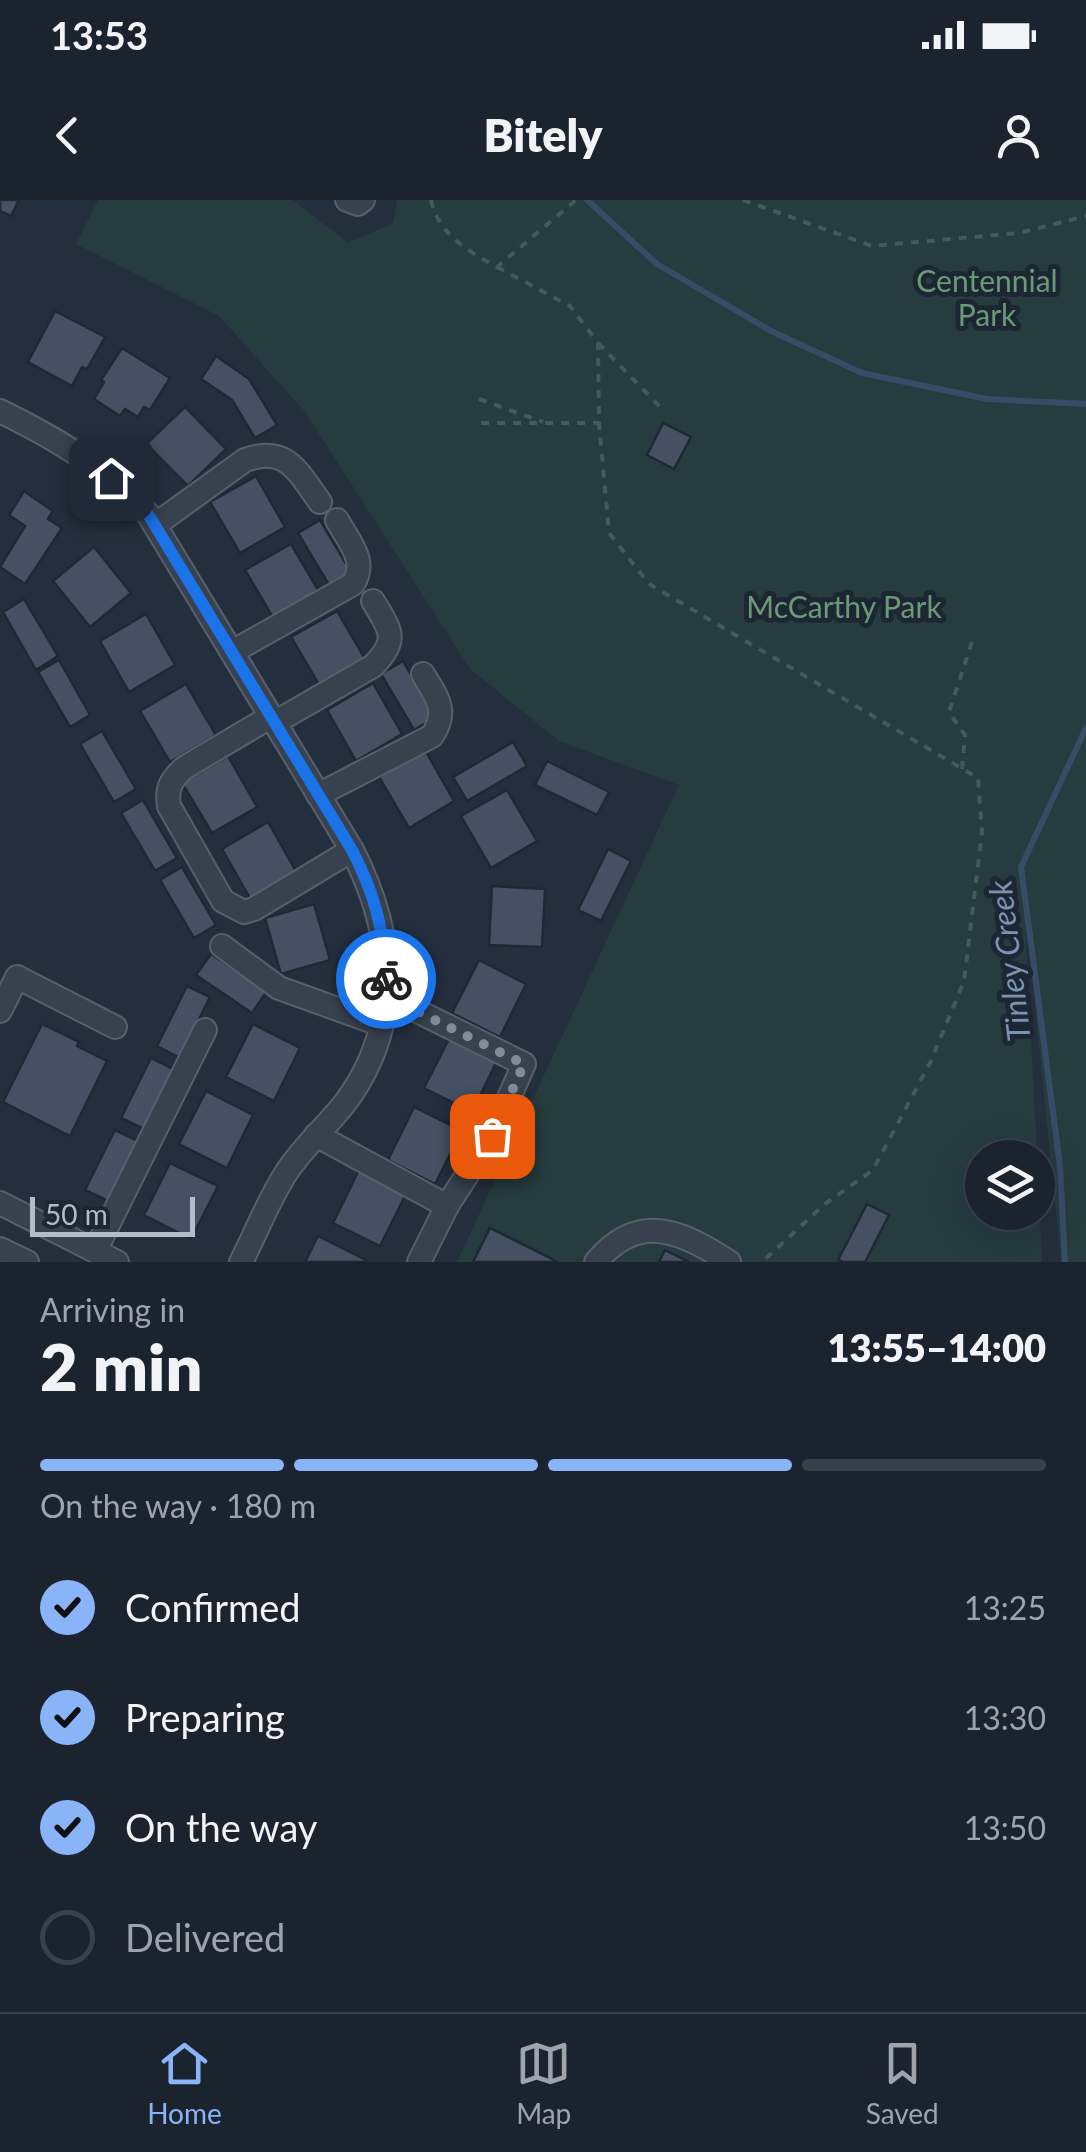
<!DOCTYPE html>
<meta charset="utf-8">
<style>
body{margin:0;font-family:Lato,sans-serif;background:#282f3a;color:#f1f3f6;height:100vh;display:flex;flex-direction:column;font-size:38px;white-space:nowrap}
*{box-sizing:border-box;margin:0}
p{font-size:32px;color:#a0a4aa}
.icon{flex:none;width:55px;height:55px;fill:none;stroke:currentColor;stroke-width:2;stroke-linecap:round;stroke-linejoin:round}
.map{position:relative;height:1062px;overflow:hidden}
.details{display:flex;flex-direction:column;background:#1b232e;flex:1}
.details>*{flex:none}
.fabs{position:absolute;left:965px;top:940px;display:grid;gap:20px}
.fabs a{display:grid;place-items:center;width:90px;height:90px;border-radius:50%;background:#1b232e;box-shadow:0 10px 40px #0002,0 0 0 2px #39404a;font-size:50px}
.scale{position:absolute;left:30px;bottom:25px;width:165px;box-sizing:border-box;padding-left:10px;border:5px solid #b4bcc9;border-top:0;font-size:28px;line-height:35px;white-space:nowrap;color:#b4bcc9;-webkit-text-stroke:8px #1d2633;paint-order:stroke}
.pin{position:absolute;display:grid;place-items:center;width:85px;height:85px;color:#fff;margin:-42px;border-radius:20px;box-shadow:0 5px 15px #0006}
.courier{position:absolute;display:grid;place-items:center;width:100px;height:100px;margin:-50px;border:8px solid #1a73e8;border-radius:50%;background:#fff;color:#222;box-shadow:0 2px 12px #0007}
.head em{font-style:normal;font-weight:800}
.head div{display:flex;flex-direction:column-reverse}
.head{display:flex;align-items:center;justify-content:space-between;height:170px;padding:0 40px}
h1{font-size:65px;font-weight:800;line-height:75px}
.bar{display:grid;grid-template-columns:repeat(4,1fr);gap:15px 10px;align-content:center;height:120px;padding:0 40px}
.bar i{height:12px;border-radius:8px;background:#39404a}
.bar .active{background:#8ab4f8}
.bar p{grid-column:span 4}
ol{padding:0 40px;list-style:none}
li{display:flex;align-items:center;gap:30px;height:110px}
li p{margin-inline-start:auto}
li .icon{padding:10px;border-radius:50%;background:#8ab4f8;color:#111;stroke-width:4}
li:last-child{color:#a0a4aa}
li i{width:55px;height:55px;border:5px solid #39404a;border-radius:50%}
.status{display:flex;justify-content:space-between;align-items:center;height:70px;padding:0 50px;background:#1b232e;direction:ltr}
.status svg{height:28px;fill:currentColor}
header{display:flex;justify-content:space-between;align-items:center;height:130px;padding:0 40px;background:#1b232e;font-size:45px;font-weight:800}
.menu{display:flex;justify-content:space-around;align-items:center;height:140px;border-top:2px solid #39404a;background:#1b232e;font-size:28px;color:#a0a4aa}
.menu a{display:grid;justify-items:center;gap:5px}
.menu .active{color:#8ab4f8}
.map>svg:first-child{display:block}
</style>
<div class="status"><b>13:53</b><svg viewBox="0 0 49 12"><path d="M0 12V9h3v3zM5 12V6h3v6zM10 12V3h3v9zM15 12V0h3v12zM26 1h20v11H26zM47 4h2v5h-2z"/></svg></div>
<header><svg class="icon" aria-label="back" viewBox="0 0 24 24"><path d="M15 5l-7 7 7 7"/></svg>Bitely<svg class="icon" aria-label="person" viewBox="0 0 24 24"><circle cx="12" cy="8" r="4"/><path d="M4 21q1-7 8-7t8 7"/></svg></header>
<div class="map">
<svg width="1086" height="1062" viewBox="0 0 1086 1062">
<rect width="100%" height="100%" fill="#242f3e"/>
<path fill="#263c3f" d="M98 0H293L348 43 393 23 397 0H1086V1062H1061L1024 698 1037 957 982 958V1012H1038V974L1042 1062H457L679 585 559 541 470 469 305 212 219 116 76 44Z"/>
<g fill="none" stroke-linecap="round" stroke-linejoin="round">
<g stroke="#394c67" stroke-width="6">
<path d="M587 0 657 64 771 131 862 173 987 199 1086 204"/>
<path d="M1065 1062 1060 966 1021 667 1086 528"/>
</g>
</g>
<g fill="#455162" stroke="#1f2835" stroke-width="2.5">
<path d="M0 0H19L11 16 0 11Z"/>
<path d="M55 111 105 137 87 169 82 167 72 186 28 162Z"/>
<path d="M122 148 170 178 150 210 144 207 138 217 125 209 120 216 94 199 104 182 101 180Z"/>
<path d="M216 156 249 179 277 225 255 238 232 200 201 179Z"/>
<path d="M185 207 226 249 188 286 146 244Z"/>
<path d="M663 223 691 237 674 269 647 255Z"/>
<path d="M256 276 285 327 240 353 210 302Z"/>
<path d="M24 291 53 311 48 319 62 328 25 384 0 367 25 326 9 315Z"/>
<path d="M320 320 354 377 332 390 298 333Z"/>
<path d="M291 344 321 395 275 421 245 370Z"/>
<path d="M94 347 131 393 90 427 53 381Z"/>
<path d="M24 399 58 456 36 470 3 412Z"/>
<path d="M337 411 367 462 321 488 291 437Z"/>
<path d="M146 414 175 465 129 492 100 441Z"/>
<path d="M59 460 90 515 70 527 38 472Z"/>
<path d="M403 461 436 517 414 530 381 474Z"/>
<path d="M373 483 402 534 356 561 327 510Z"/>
<path d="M186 484 216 535 170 562 140 511Z"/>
<path d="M102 531 136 589 114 602 80 544Z"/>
<path d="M513 542 527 566 467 601 453 577Z"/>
<path d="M425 550 454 601 409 628 379 577Z"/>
<path d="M228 556 257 607 212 633 182 583Z"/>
<path d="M547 561 609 592 597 615 535 585Z"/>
<path d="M507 590 537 641 491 668 461 616Z"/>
<path d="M143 600 177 658 155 671 121 613Z"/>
<path d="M268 622 297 673 251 700 222 649Z"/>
<path d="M608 649 631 661 601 721 578 710Z"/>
<path d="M182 667 216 725 194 738 160 680Z"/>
<path d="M492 686 545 689 542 747 489 745Z"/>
<path d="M314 704 330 760 281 774 265 718Z"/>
<path d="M211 754 267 791 252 813 196 775Z"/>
<path d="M479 760 526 784 500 837 452 813Z"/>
<path d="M187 786 210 797 180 858 157 846Z"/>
<path d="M42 824 79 842 77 846 107 861 70 936 3 902Z"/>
<path d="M253 824 300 848 274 901 226 877Z"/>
<path d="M451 835 498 859 472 912 424 888Z"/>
<path d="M151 858 173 869 144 929 121 918Z"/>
<path d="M206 891 253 915 227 968 179 944Z"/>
<path d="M414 907 462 931 435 984 388 960Z"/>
<path d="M115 930 138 941 108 1001 85 990Z"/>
<path d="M170 963 218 986 191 1039 144 1015Z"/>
<path d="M359 970 406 994 380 1046 333 1023Z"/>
<path d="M867 1004 889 1015 865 1062H843L838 1060Z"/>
<path d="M490 1028 558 1062H473Z"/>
<path d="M318 1036 366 1060 365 1062H305Z"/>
<path d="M665 1050 689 1062H659Z"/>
</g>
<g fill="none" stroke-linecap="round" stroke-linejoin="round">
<g stroke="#565f6c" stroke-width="26">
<g id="minor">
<path d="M347 0 358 4 363 0"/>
<path d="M0 211C63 242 98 264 148 314L352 650C395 734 404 824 345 903 326 927 303 947 286 973 268 1001 256 1033 241 1062"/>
<path d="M155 325 245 260C287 245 298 272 320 302"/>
<path d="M232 452 353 384C368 361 349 342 337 320"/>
<path d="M270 517 184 568C171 580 166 588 169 606L223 701 244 712 254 709 352 650"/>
<path d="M274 523 373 466C400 439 390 430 373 401"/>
<path d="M318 595 432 536C449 510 437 498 423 474"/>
<path d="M222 746 279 788 382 825"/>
<path d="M0 811 17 777 115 827"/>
<path d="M316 935 447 1006 492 936 524 864 387 796"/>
<path d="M0 1003 117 1062"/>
<path d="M0 1049 27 1062"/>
<path d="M95 1051 205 830"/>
<path d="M419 1062 447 1006"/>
<path d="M596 1062C639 1011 681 1031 729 1062"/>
</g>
</g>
<g stroke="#44595c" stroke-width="4" stroke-dasharray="8 8" stroke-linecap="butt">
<path d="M431 0C438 34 468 51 497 67L576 0"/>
<path d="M743 0 872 46 1019 33 1086 16"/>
<path d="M497 67 570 106 598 143 599 223 609 333 649 384 978 578 982 632 964 781 931 861 873 970 825 1004 762 1062"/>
<path d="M598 143 663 210"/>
<path d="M479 199 543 222"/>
<path d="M481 223H599"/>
<path d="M962 569 965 535 949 512 973 439"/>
</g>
<use href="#minor" stroke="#38414e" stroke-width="22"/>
</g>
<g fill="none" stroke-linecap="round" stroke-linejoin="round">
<path stroke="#828b98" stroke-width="10" stroke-dasharray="0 18" d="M386 779V796L524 864 492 936"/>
<path stroke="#1a73e8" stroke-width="12" d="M111 278 148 314 352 650C376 697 383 727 386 779"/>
</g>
<g text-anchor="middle" stroke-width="10" stroke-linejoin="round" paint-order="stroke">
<g font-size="30" fill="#6b9a76" stroke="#1d2633">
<text x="987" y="92">Centennial<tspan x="987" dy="34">Park</tspan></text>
<text x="844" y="418">McCarthy Park</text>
</g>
<g font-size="32" font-style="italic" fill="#7c92b1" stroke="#1d2633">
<text transform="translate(1010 761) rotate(-97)" y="11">Tinley Creek</text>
</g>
</g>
</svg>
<div class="fabs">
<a><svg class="icon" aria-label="layers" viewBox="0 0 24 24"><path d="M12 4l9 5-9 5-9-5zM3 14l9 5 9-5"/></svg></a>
</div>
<div class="scale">50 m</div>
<div class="pin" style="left:492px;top:936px;background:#ea580c"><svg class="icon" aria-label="bag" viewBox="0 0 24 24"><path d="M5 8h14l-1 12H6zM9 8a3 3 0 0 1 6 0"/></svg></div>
<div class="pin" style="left:111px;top:278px;background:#1f2937"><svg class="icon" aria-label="home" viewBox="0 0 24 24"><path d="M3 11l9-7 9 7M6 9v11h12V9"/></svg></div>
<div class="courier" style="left:386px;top:779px"><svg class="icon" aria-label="bike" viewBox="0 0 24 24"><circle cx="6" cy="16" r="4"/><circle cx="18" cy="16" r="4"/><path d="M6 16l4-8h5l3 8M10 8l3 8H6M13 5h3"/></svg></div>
</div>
<section class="details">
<div class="head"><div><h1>2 min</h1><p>Arriving in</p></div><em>13:55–14:00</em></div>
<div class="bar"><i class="active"></i><i class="active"></i><i class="active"></i><i></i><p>On the way · 180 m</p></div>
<ol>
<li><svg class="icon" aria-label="check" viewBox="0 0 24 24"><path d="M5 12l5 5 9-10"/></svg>Confirmed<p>13:25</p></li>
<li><svg class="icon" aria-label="check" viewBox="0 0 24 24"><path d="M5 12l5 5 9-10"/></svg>Preparing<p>13:30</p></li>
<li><svg class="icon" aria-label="check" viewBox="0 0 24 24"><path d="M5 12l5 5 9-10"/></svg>On the way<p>13:50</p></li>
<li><i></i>Delivered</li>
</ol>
</section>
<nav class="menu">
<a class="active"><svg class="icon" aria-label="home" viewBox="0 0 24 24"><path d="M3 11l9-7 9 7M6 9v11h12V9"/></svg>Home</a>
<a><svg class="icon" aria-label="map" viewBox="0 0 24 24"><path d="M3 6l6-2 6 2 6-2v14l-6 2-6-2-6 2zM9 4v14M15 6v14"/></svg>Map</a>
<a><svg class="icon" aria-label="saved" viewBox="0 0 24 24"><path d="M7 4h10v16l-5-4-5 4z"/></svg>Saved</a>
</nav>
